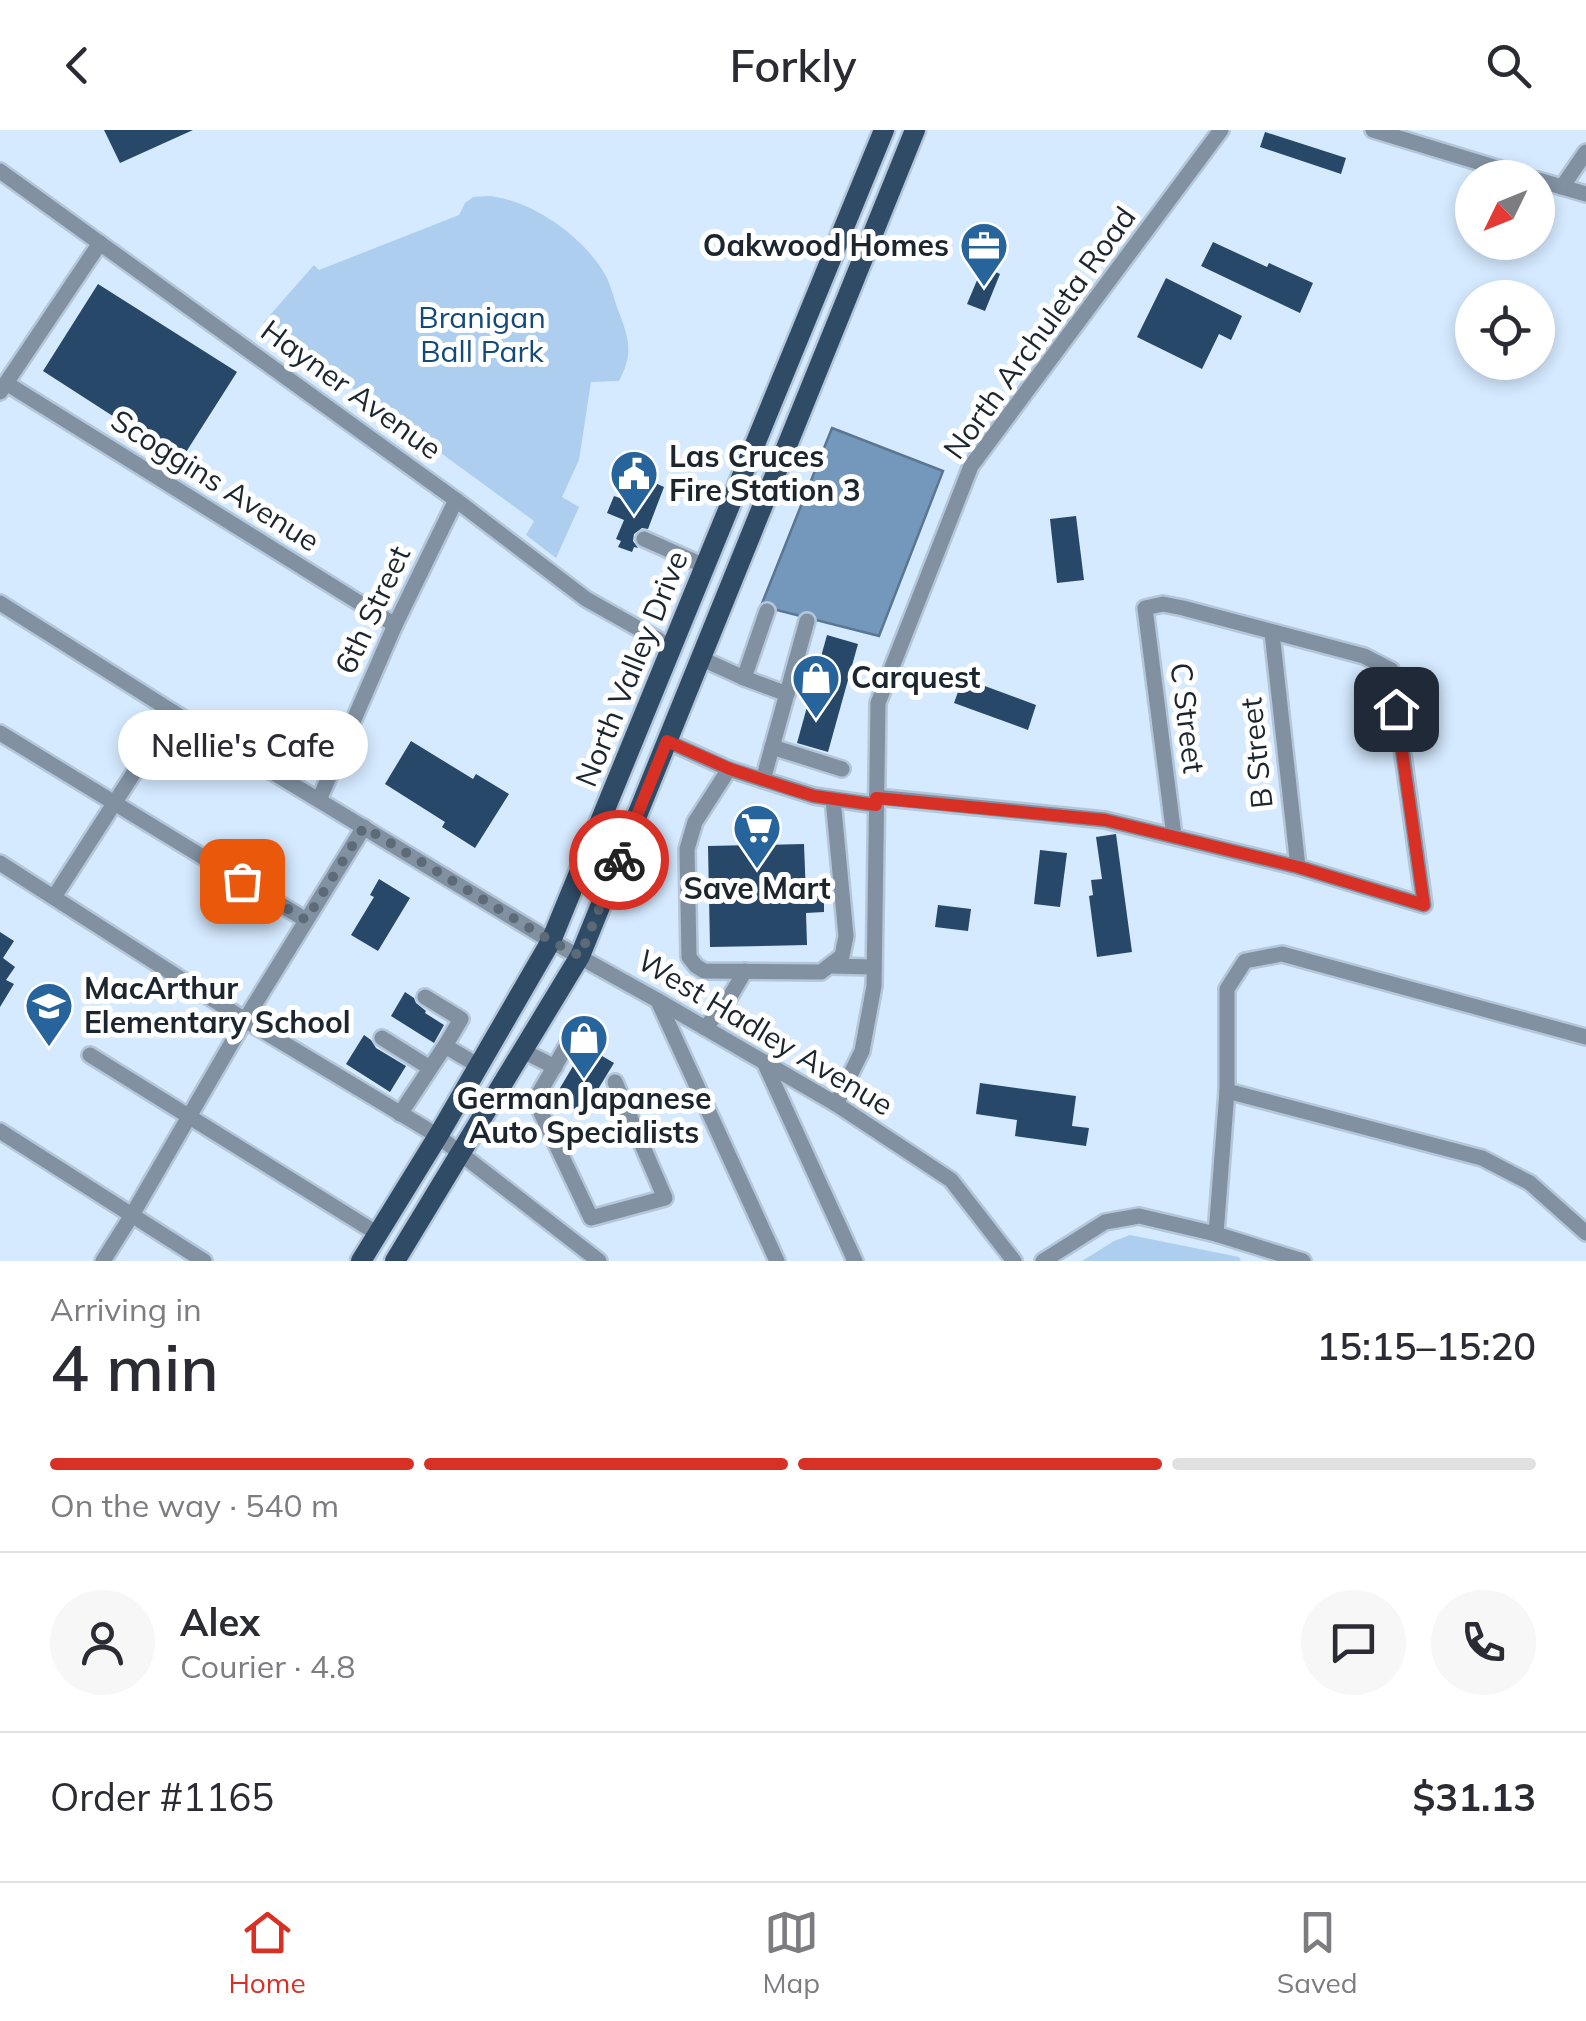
<!DOCTYPE html>
<meta charset="utf-8">
<style>
body{margin:0;font-family:Mulish,sans-serif;background:#f7f7f7;color:#2b2b33;height:100vh;display:flex;flex-direction:column;font-size:38px;white-space:nowrap}
*{box-sizing:border-box;margin:0}
p{font-size:32px;color:#7c7c81}
.icon{flex:none;width:55px;height:55px;fill:none;stroke:currentColor;stroke-width:2;stroke-linecap:round;stroke-linejoin:round}
.map{position:relative;height:1131px;overflow:hidden}
.drawer{display:flex;flex-direction:column;background:#fff;flex:1}
.drawer>*{flex:none}
.needle{width:65px;rotate:227deg}
.controls{position:absolute;left:1455px;top:30px;display:grid;gap:20px}
.controls a{display:grid;place-items:center;width:100px;height:100px;border-radius:50%;background:#fff;box-shadow:0 5px 15px #0003;font-size:50px}
.pin{position:absolute;display:grid;place-items:center;width:85px;height:85px;color:#fff;margin:-42px;border-radius:20px;box-shadow:0 5px 15px #0006}
.courier{position:absolute;display:grid;place-items:center;width:100px;height:100px;margin:-50px;border:8px solid #d93025;border-radius:50%;background:#fff;color:#222;box-shadow:0 2px 12px #0007}
.bubble{position:absolute;height:70px;border-radius:35px;background:#fff;box-shadow:0 5px 15px #0003;font-size:32px;font-weight:600;line-height:70px;text-align:center}
.summary em{font-style:normal;font-weight:600}
.summary div{display:flex;flex-direction:column-reverse}
.summary{display:flex;align-items:center;justify-content:space-between;height:170px;padding:0 50px}
h1{font-size:65px;font-weight:600;line-height:75px}
.bar{display:grid;grid-template-columns:repeat(4,1fr);gap:15px 10px;align-content:center;height:120px;padding:0 50px}
.bar i{height:12px;border-radius:8px;background:#e1e1e2}
.bar .selected{background:#d93025}
.bar p{grid-column:span 4}
.line{display:flex;align-items:center;gap:25px;padding:0 50px;border-top:2px solid #e1e1e2}
.line div{flex:1}
.round{display:grid;place-items:center;flex:none;width:105px;height:105px;border-radius:52px;background:#f7f7f7}
header{display:flex;justify-content:space-between;align-items:center;height:130px;padding:0 50px;background:#fff;font-size:45px;font-weight:600}
.tabs{display:flex;justify-content:space-around;align-items:center;height:140px;border-top:2px solid #e1e1e2;background:#fff;font-size:28px;color:#7c7c81}
.tabs a{display:grid;justify-items:center;gap:5px}
.tabs .selected{color:#d93025}
.map>svg:first-child{display:block}
</style>
<header><svg class="icon" aria-label="back" viewBox="0 0 24 24"><path d="M15 5l-7 7 7 7"/></svg>Forkly<svg class="icon" aria-label="search" viewBox="0 0 24 24"><circle cx="10" cy="10" r="6"/><path d="M15 15l6 6"/></svg></header>
<div class="map">
<svg width="1586" height="1131" viewBox="0 0 1586 1131">
<rect width="100%" height="100%" fill="#d5eaff"/>
<g fill="#aecef0">
<path d="M473 67C480 67 489 65 496 67 538 74 587 110 607 148 611 157 614 168 617 177 628 207 635 221 619 251L591 252 579 330 562 367 579 377 556 428 526 405 534 391 263 193 314 135 319 140 459 85 465 73Z"/>
<path d="M1130 1105 1239 1127 1241 1131H1082L1114 1111Z"/>
</g>
<path fill="#7498bc" stroke="#5a7692" stroke-width="2.5" d="M832 298 943 341 879 506 761 476Z"/>
<g fill="#274869">
<path d="M104 0H193L120 33Z"/>
<path d="M1265 2 1346 28 1341 44 1260 17Z"/>
<path d="M1213 112 1267 137 1269 133 1313 153 1300 183 1201 136Z"/>
<path d="M983 136 1000 144 985 181 967 174Z"/>
<path d="M1166 148 1242 186 1231 210 1219 204 1202 239 1137 207Z"/>
<path d="M98 154 237 242 181 330 43 241Z"/>
<path d="M653 352 664 357 648 399 642 398 634 404 633 411 638 418 634 417 632 422 618 417 621 411 616 409 624 390 607 383 614 366 631 372 634 365 646 370Z"/>
<path d="M1076 386 1084 450 1057 453 1050 389Z"/>
<path d="M827 505 858 514 828 622 797 613Z"/>
<path d="M963 548 1036 575 1028 600 954 573Z"/>
<path d="M313 580 338 594 315 638 288 621Z"/>
<path d="M411 611 473 649 476 644 509 664 475 718 442 697 445 692 385 654Z"/>
<path d="M1116 704 1132 822 1097 827 1089 766 1093 765 1091 750 1102 749 1096 707Z"/>
<path d="M804 714 806 766H824V782L806 783 807 815 710 817 708 716Z"/>
<path d="M1040 720 1067 723 1060 777 1034 774Z"/>
<path d="M379 749 410 768 378 821 351 805 374 767 370 765Z"/>
<path d="M938 775 971 779 968 801 935 797Z"/>
<path d="M0 802 14 811 3 828 15 837 6 850 14 854 0 877Z"/>
<path d="M405 862 414 868 416 873 426 881 425 883 444 895 434 913 391 886Z"/>
<path d="M364 905 371 910 376 918 406 936 390 962 346 934Z"/>
<path d="M585 916 614 933 583 984 554 968Z"/>
<path d="M980 953 1076 966 1072 996 1089 998 1086 1016 1015 1006 1017 990 976 984Z"/>
</g>
<g fill="none" stroke-linecap="round" stroke-linejoin="round">
<g stroke="#b4c7da" stroke-width="20">
<g id="minor">
<path d="M1373 0 1530 48"/>
<path d="M0 41 456 370 586 469 673 518"/>
<path d="M1538 50 1586 64"/>
<path d="M1562 57 1586 22"/>
<path d="M6 253 395 495"/>
<path d="M0 262 100 113"/>
<path d="M644 409 707 437"/>
<path d="M0 473 173 582 551 811 657 870 836 974 951 1050 1014 1131"/>
<path d="M767 481 744 548 787 564"/>
<path d="M1272 503 1298 737"/>
<path d="M700 528 744 548"/>
<path d="M0 603 306 790"/>
<path d="M667 611 729 639 814 666 876 675"/>
<path d="M772 617 842 639"/>
<path d="M729 639 695 692 687 719 689 827 696 836 704 841 821 842 842 826 846 806 833 669"/>
<path d="M763 650 807 491"/>
<path d="M876 667 1105 690 1298 737 1424 775 1391 540 1364 526 1183 478 1163 474 1145 478 1174 706"/>
<path d="M319 670 395 495 456 370"/>
<path d="M0 733 245 890 438 1006 599 1131"/>
<path d="M54 767 173 582"/>
<path d="M832 836 874 837"/>
<path d="M425 867 461 889 445 916"/>
<path d="M658 871 777 1131"/>
<path d="M705 898 728 870 745 841"/>
<path d="M573 905 535 970 591 1088 665 1068 615 952"/>
<path d="M382 908 430 938"/>
<path d="M523 921 555 937"/>
<path d="M90 925 378 1104"/>
<path d="M764 932 855 1131"/>
<path d="M1227 961 1482 1028 1530 1053 1586 1103"/>
<path d="M836 974 862 921 874 856 878 573 971 336 1221 0"/>
<path d="M400 984 445 916 479 936"/>
<path d="M0 1001 204 1131"/>
<path d="M103 1131 132 1085 245 890 364 697"/>
<path d="M1043 1131 1105 1092 1139 1086 1216 1104"/>
<path d="M1303 1131 1216 1104 1227 961V859L1245 831 1282 824 1586 907"/>
</g>
</g>
<g stroke="#b4c7da" stroke-width="25">
<g id="major">
<path d="M361 1131 438 1006 551 811 884 0"/>
<path d="M395 1131 580 826 915 0"/>
</g>
</g>
<use href="#minor" stroke="#8191a1" stroke-width="15"/>
<use href="#major" stroke="#2f4b66" stroke-width="20"/>
</g>
<g fill="none" stroke-linecap="round" stroke-linejoin="round">
<path stroke="#5d6b78" stroke-width="10" stroke-dasharray="0 18" d="M242 751 306 790 364 697 551 811 580 826 619 730"/>
<path stroke="#d93025" stroke-width="12" d="M619 730 667 611 730 639 788 658 814 666 876 675V668L1105 690 1298 737 1424 775 1396 579"/>
</g>
<defs>
<g id="office-pin" transform="scale(2.5)"><path d="M0 17L-7.5 6A9.5 9.5 0 1 1 7.5 6Z" fill="#28649c" stroke="#fff"/><path d="M-6-3h4V-5.5h4V-3h4V5H-6ZM-1-4.5V-3h2v-1.5ZM-6 0V1H6V0Z" fill="#fff"/></g>
<g id="civic-pin" transform="scale(2.5)"><path d="M0 17L-7.5 6A9.5 9.5 0 1 1 7.5 6Z" fill="#28649c" stroke="#fff"/><path d="M-.6-6.5H3V-4.5H.6V-3L4-1V1h2V6H-6V1h2V-1L-.6-3ZM-1.2 2.5V6h2.4V2.5Z" fill="#fff"/></g>
<g id="shop-pin" transform="scale(2.5)"><path d="M0 17L-7.5 6A9.5 9.5 0 1 1 7.5 6Z" fill="#28649c" stroke="#fff"/><path d="M-5-2.5h2.3a2.7 3.5 0 0 1 5.4 0H5L5.5 6h-11ZM-1.5-2.5h3a1.5 2.3 0 0 0-3 0Z" fill="#fff"/></g>
<g id="supermarket-pin" transform="scale(2.5)"><path d="M0 17L-7.5 6A9.5 9.5 0 1 1 7.5 6Z" fill="#28649c" stroke="#fff"/><path d="M-6-5.5h2.5l.6 2H6L4.5 2H-2.5L-4.4-4H-6ZM-1.5 3.2a1.3 1.3 0 1 0 .1 0ZM3 3.2a1.3 1.3 0 1 0 .1 0Z" fill="#fff"/></g>
<g id="school-pin" transform="scale(2.5)"><path d="M0 17L-7.5 6A9.5 9.5 0 1 1 7.5 6Z" fill="#28649c" stroke="#fff"/><path d="M0-5L7-2L0 1L-7-2ZM-4 1L0 2.5L4 1V4Q0 6-4 4Z" fill="#fff"/></g>
</defs>
<g fill-rule="evenodd">
<use href="#office-pin" x="984" y="116"/>
<use href="#civic-pin" x="634" y="344"/>
<use href="#shop-pin" x="816" y="548"/>
<use href="#supermarket-pin" x="757" y="698"/>
<use href="#school-pin" x="49" y="876"/>
<use href="#shop-pin" x="584" y="908"/>
</g>
<g text-anchor="middle" stroke-width="10" stroke-linejoin="round" paint-order="stroke">
<g font-size="30" font-weight="bold" fill="#1c262f" stroke="#fff" text-anchor="start">
<text x="949" y="126" text-anchor="end">Oakwood Homes</text>
<text x="669" y="337">Las Cruces<tspan x="669" dy="34">Fire Station 3</tspan></text>
<text x="851" y="558">Carquest</text>
<text x="757" y="769" text-anchor="middle">Save Mart</text>
<text x="84" y="869">MacArthur<tspan x="84" dy="34">Elementary School</tspan></text>
<text x="584" y="979" text-anchor="middle">German Japanese<tspan x="584" dy="34">Auto Specialists</tspan></text>
</g>
<g font-size="30" fill="#134a79" stroke="#fff">
<text x="482" y="198">Branigan<tspan x="482" dy="34">Ball Park</tspan></text>
</g>
<g font-size="30" fill="#1c262f" stroke="#fff">
<text transform="translate(1040 203) rotate(-54)" y="10">North Archuleta Road</text>
<text transform="translate(351 260) rotate(36)" y="10">Hayner Avenue</text>
<text transform="translate(215 351) rotate(32)" y="10">Scoggins Avenue</text>
<text transform="translate(373 480) rotate(-65)" y="10">6th Street</text>
<text transform="translate(632 539) rotate(-68)" y="10">North Valley Drive</text>
<text transform="translate(1187 588) rotate(83)" y="10">C Street</text>
<text transform="translate(1257 623) rotate(-96)" y="10">B Street</text>
<text transform="translate(765 903) rotate(31)" y="10">West Hadley Avenue</text>
</g>
</g>
</svg>
<div class="controls">
<a><svg class="needle" viewBox="-14 -14 28 28"><path d="M0-13l5 13h-10z" fill="#e53935"/><path d="M0 13l5-13h-10z" fill="#7c7c81"/></svg></a>
<a><svg class="icon" aria-label="locate" viewBox="0 0 24 24"><circle cx="12" cy="12" r="6"/><path d="M12 2v4M12 18v4M2 12h4M18 12h4"/></svg></a>
</div>
<div class="pin" style="left:242px;top:751px;background:#ea580c"><svg class="icon" aria-label="bag" viewBox="0 0 24 24"><path d="M5 8h14l-1 12H6zM9 8a3 3 0 0 1 6 0"/></svg></div>
<div class="pin" style="left:1396px;top:579px;background:#1f2937"><svg class="icon" aria-label="home" viewBox="0 0 24 24"><path d="M3 11l9-7 9 7M6 9v11h12V9"/></svg></div>
<div class="courier" style="left:619px;top:730px"><svg class="icon" aria-label="bike" viewBox="0 0 24 24"><circle cx="6" cy="16" r="4"/><circle cx="18" cy="16" r="4"/><path d="M6 16l4-8h5l3 8M10 8l3 8H6M13 5h3"/></svg></div>
<div class="bubble" style="left:118px;top:580px;width:250px">Nellie's Cafe</div>
</div>
<section class="drawer">
<div class="summary"><div><h1>4 min</h1><p>Arriving in</p></div><em>15:15–15:20</em></div>
<div class="bar"><i class="selected"></i><i class="selected"></i><i class="selected"></i><i></i><p>On the way · 540 m</p></div>
<div class="line" style="height:180px"><a class="round"><svg class="icon" aria-label="person" viewBox="0 0 24 24"><circle cx="12" cy="8" r="4"/><path d="M4 21q1-7 8-7t8 7"/></svg></a><div><b>Alex</b><p>Courier · 4.8</p></div><a class="round"><svg class="icon" aria-label="chat" viewBox="0 0 24 24"><path d="M4 5h16v11H9l-5 4z"/></svg></a><a class="round"><svg class="icon" aria-label="phone" viewBox="0 0 24 24"><path d="M5 4h4l2 5-3 2q2 4 5 5l2-3 5 2v4C11 20 4 13 5 4z"/></svg></a></div>
<div class="line" style="height:130px"><div>Order #1165</div><b>$31.13</b></div>
</section>
<nav class="tabs">
<a class="selected"><svg class="icon" aria-label="home" viewBox="0 0 24 24"><path d="M3 11l9-7 9 7M6 9v11h12V9"/></svg>Home</a>
<a><svg class="icon" aria-label="map" viewBox="0 0 24 24"><path d="M3 6l6-2 6 2 6-2v14l-6 2-6-2-6 2zM9 4v14M15 6v14"/></svg>Map</a>
<a><svg class="icon" aria-label="saved" viewBox="0 0 24 24"><path d="M7 4h10v16l-5-4-5 4z"/></svg>Saved</a>
</nav>
